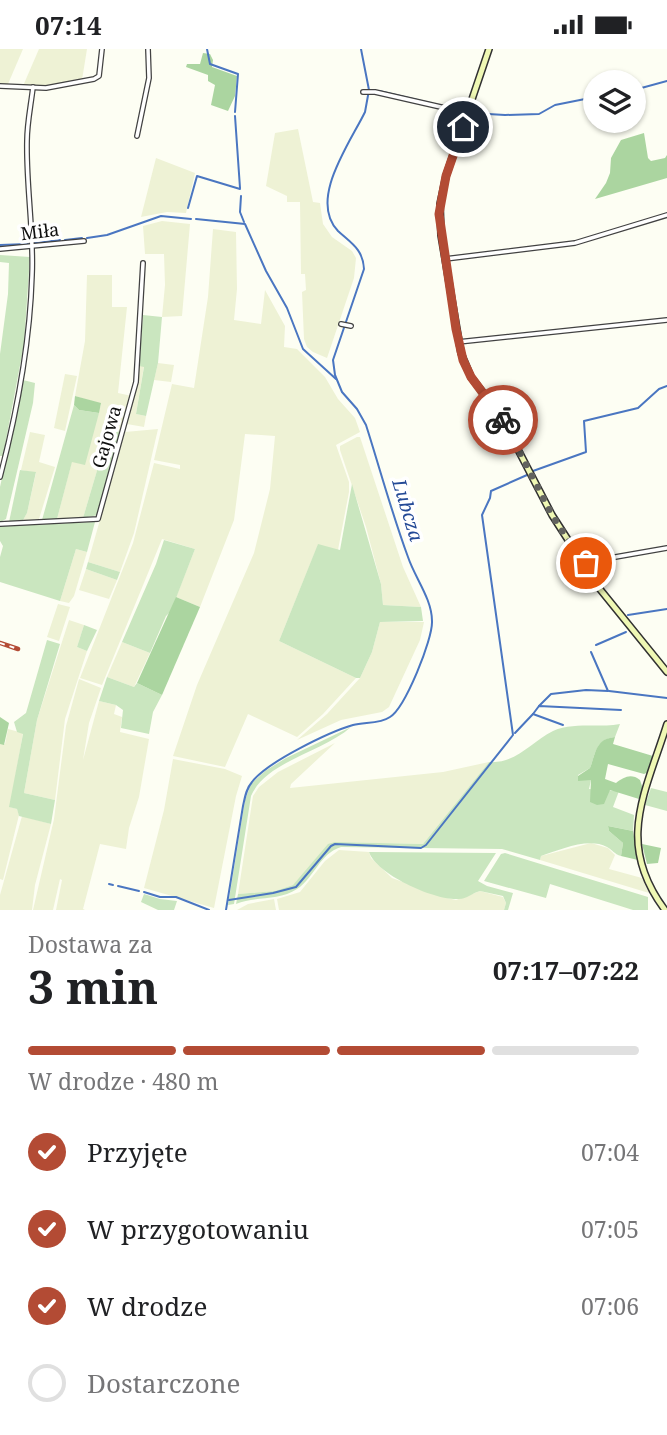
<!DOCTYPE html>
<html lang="pl">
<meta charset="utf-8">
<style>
body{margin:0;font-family:"Noto Serif",serif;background:#f6f6f6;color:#202124;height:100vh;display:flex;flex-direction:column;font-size:26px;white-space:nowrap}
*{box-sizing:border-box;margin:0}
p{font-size:23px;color:#757577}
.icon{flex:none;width:38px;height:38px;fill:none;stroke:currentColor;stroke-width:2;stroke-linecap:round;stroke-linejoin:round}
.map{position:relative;height:861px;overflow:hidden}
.panel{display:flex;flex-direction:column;background:#fff;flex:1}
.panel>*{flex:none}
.tools{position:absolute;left:583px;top:21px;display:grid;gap:14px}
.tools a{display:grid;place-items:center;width:63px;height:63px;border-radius:50%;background:#fff;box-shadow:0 2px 5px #0004;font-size:35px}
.pin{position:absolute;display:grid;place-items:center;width:60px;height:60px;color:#fff;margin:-30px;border:4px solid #fff;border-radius:50%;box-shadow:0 2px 7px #0007}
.courier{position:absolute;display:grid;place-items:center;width:70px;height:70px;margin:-35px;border:5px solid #b34b34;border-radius:50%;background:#fff;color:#222;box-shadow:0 2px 9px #0007}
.summary em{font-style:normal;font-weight:700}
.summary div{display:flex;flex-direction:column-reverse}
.summary{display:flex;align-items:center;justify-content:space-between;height:119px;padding:0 28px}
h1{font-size:46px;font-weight:700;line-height:52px}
.bar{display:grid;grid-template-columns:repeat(4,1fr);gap:10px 7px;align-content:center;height:84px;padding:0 28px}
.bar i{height:9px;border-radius:5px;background:#e0e0e0}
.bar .active{background:#b34b34}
.bar p{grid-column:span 4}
ol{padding:0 28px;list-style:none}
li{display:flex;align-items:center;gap:21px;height:77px}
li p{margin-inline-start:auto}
li .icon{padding:7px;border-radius:50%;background:#b34b34;color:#fff;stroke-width:4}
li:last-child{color:#757577}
li i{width:38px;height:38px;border:4px solid #e0e0e0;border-radius:50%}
.status{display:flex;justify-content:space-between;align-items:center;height:49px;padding:0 35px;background:#fff;direction:ltr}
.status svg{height:19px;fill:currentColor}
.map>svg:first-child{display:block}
</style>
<div class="status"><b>07:14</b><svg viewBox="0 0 49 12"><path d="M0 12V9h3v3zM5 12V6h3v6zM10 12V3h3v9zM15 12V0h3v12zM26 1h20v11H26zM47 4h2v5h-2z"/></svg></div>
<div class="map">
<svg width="667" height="861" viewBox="0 0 667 861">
<rect width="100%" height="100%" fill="#fdfef3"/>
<g fill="#eef2d5">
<path d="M0 0H23L8 35H0Z"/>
<path d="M39 0H87L82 31 51 37H23Z"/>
<path d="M298 80 313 153 320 154 323 175 332 188 352 202 356 209 354 229 327 309 313 303 307 298 304 290 302 243 306 241 305 225H301L300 153H287V147L266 137 275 84Z"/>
<path d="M156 109 195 124 186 164 167 163 141 168Z"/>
<path d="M162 172 190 175 182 267 162 268 165 236 164 205H145L143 177Z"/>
<path d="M213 180 236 183 237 240 234 271 261 275 265 241 285 277 284 298 297 300 325 328 338 350 355 369 360 383 336 396 349 433V443L338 501 318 496 279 592 356 629 323 665 297 688 248 665 225 718 173 707 197 636 254 504 270 440 275 387 245 385 234 471 200 558 176 548 195 500 162 490 102 636 80 629 133 494 154 414 180 420V416L154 411 172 335 194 339 208 248Z"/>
<path d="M87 226H112V258H127L118 344 132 347 121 383 109 381 83 469 57 470 72 412 84 415 101 355 75 347 85 292Z"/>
<path d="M158 314 174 316 171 333 154 331Z"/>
<path d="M139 317H144L136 365 146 367 144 378 127 375Z"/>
<path d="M65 325 77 327 65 382 54 379Z"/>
<path d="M158 380 134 484 120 523 88 513 125 383Z"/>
<path d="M30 383 45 386 39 413 55 418 39 470 22 473 27 464 36 424 21 421Z"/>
<path d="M357 388H360L403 518 421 558 383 556 381 535 366 478 340 401V397Z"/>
<path d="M76 500 87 503 74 547 69 554 60 552Z"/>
<path d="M86 520 117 531 109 550 79 541Z"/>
<path d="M58 555 70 558 59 592 47 588Z"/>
<path d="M69 571 84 576 77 598 87 602 65 670 55 751 24 744 37 671Z"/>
<path d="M380 573H424L420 591 389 658 382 663 341 671 297 691 327 665 360 629 372 603Z"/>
<path d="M122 593 150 604 134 638 107 628Z"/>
<path d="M79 630 101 639 89 674 83 711 99 652 116 656 114 665 122 668 120 683 149 690 139 748 129 779 126 800 100 795 83 860 85 861H56L62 831 60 830 53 861H33L54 770 66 677Z"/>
<path d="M8 680 23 684 10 758 17 760 19 766 3 831 0 830V695H5Z"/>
<path d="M335 694 291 735 290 739 443 723 489 713 423 795 335 793 293 836 275 842 238 845 253 747 259 738 278 723Z"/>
<path d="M173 710 225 720 242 727 236 747 214 859 144 839 164 761Z"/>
<path d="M22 767 51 775 35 836 32 861H0V846Z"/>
<path d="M591 794 608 799 615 806 609 820 642 829 649 844 540 811 541 807Z"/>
<path d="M339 801 369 803 371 809 392 829 447 849 456 851 480 842 503 848 506 854 504 861H279L277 850 300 843 325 812Z"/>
<path d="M274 850 276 861H237L248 855Z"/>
</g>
<g fill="#cae6bf">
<path d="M0 206 30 208 24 295 3 407H0V305L8 245 9 214 0 213Z"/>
<path d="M143 266 162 268 158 314 146 367 136 365 144 318 139 317Z"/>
<path d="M23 331 35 334 33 354 6 470 0 473V438Z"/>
<path d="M74 356 79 361 99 364 85 416 72 413 57 470 42 471Z"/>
<path d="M109 381 121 383 98 466 83 469Z"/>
<path d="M20 421 36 423 27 464 22 473H9Z"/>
<path d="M352 435 381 535 383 556 421 558 423 572 380 573 372 603 360 629H356L279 592 318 495 340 501Z"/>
<path d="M95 473 87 503 76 500 60 552 0 533V508L3 497 0 492V477Z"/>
<path d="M164 491 195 500 171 562 166 567 150 604 122 593 156 515Z"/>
<path d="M88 513 120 523 117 531 86 520Z"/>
<path d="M84 576 97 581 87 602 77 598Z"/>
<path d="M47 591 60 595 37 671 24 744 55 751 51 775 19 767 17 760 9 758 23 685 17 683 14 673 26 664Z"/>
<path d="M107 628 134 638 137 634 162 646 153 663 149 685 121 679 123 661 116 656 99 652Z"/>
<path d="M620 675 615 688C595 691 596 704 590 719L578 726V731H591L589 740 619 742 613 758 634 766 633 782 608 777 609 782 623 794 621 807C614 805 613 801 607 798 588 788 560 801 541 807L540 811 502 800 341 798C319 805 315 828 297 840 279 852 255 847 236 855L238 845 275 842 293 836 328 795 335 793 423 795 489 713C516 715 531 693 553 682 574 673 598 679 620 675Z"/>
<path d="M351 678C323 703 266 712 251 747L234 855 228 856 245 751 251 735 265 722 286 709Z"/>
<path d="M651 739 667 743V762L645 756Z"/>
<path d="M369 803 496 804 478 832 487 837 513 844 508 861H504L506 854 503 847 480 842C472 844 467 850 459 850 436 852 377 826 369 803Z"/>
<path d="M505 804 648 848V861H633L550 835 546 849 484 832 501 805Z"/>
<path d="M144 845 160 850 177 852 174 861H158L141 853Z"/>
</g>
<g fill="#abd5a0">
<path d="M203 4 210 5 213 11 212 18 237 27 235 47 228 62 211 56 215 36 208 32V26L186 18 187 15H200Z"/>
<path d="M644 84 648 109 651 112 665 109 667 106V129L595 150 606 134 610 124 611 109 621 91Z"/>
<path d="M75 347 101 354 99 364 79 361 74 356Z"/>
<path d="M176 548 200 558 162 646 137 634Z"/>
<path d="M0 668 9 674 4 696 0 695Z"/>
<path d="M615 688 613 695 653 707 649 723 644 725 608 715 605 730 616 734C624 728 631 724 640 731L643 740 639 750 610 741 604 755 597 756 590 753 591 731 578 732V727L590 719C596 704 595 690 615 688Z"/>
<path d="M608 777 633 782 638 811 621 807 623 794 609 782Z"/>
<path d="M642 795 661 799 658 814 647 815Z"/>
</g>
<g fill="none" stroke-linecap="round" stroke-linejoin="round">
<g stroke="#4a76c1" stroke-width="2">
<path d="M207 0 210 15 238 25 235 63"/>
<path d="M634 41 667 32"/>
<path d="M379 42 430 54"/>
<path d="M471 64 505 66 539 65 555 56 595 48"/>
<path d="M235 67 240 139"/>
<path d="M241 147 240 163 244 173"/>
<path d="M188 159 197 127 240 140"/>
<path d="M196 170 245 175 266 222 287 259 303 300 336 330"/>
<path d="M87 189 107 186 161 167 191 170"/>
<path d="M65 191 82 189"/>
<path d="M34 194 60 191"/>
<path d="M0 196 28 195"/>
<path d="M533 422 586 403 584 372 638 359 659 340 667 337"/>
<path d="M628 566 667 560"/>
<path d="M596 596 626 583"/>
<path d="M609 642 667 649"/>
<path d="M539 657 551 645 586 641 608 642 591 603"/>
<path d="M533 665 539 657 621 661"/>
<path d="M515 684 533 665 563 676"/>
<path d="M109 835 113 836"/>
<path d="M118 837 139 842"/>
<path d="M144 843 160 848H176L209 861"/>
<path d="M229 851 273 844 296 838 331 797 335 795 421 799 426 796 513 686 482 466 490 449 491 442 527 426"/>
<path d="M226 861 243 757C245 748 246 740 252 733 267 713 329 683 353 676 365 673 380 675 390 668 405 659 433 590 432 572 432 550 415 529 408 508 392 465 380 420 366 376L357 360 342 343 335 326 333 311 364 220C363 200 351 194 338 182 308 151 350 94 365 63L369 41 361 0"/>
</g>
<g stroke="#424242" stroke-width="6">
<g id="street">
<path d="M0 37 46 39 94 30 99 27 102 0"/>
<path d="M363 43H375L467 64"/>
<path d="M137 87 149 29 148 0"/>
<path d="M0 200 84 192"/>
<path d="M445 210 575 194 667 166"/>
<path d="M341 275 351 277"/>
<path d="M458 293 667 271"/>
<path d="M0 428C17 363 30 294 32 226 34 182 26 137 27 92 27 74 31 56 33 38"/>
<path d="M0 475 98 470 136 333 143 214"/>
<path d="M584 516 604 510 667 499"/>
</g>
</g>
<g stroke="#313131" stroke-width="8">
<g id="secondary">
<path d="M489 0 446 127 440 155 441 186 461 304 471 328 500 366 552 466 599 539 667 623"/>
<path d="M665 861C615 794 645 745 667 675"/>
</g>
</g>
<use href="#street" stroke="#fff" stroke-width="3.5"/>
<use href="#secondary" stroke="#eff8b4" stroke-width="5"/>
<g stroke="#b34b34" stroke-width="4.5">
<path id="rail" d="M0 594 18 600"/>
</g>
<use href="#rail" stroke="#fff" stroke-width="2" stroke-dasharray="5" stroke-linecap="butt"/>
</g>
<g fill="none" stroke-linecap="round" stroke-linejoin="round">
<path stroke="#62635f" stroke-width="7" stroke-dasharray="0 12.6" d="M503 371 552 466 584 516 586 514"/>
<path stroke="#b34b34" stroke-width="9" d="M463 78 446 127 439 165 456 280 463 311 471 328 503 371"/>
</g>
<g text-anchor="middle" stroke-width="7" stroke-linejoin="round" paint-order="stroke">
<g font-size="18" fill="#0f0f0f" stroke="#fff">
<text transform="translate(40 183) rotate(-7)" y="6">Miła</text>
<text transform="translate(107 388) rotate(-74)" y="6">Gajowa</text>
</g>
<g font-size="19" font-style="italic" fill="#234996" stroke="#fff">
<text transform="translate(408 461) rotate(73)" y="7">Lubcza</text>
</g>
</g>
</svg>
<div class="tools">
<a><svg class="icon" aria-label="layers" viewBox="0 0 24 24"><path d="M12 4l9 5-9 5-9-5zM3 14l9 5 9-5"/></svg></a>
</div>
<div class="pin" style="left:586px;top:514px;background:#ea580c"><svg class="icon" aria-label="bag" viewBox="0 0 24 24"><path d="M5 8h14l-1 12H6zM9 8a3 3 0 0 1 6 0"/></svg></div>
<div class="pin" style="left:463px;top:78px;background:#1f2937"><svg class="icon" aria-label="home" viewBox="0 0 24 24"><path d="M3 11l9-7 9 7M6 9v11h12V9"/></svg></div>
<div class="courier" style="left:503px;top:371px"><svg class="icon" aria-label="bike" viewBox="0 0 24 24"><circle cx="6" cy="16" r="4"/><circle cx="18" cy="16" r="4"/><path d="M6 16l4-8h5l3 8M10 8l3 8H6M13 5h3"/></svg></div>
</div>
<section class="panel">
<div class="summary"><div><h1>3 min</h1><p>Dostawa za</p></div><em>07:17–07:22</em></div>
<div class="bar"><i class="active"></i><i class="active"></i><i class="active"></i><i></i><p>W drodze · 480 m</p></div>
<ol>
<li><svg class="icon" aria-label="check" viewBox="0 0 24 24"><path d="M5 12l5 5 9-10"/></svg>Przyjęte<p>07:04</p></li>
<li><svg class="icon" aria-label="check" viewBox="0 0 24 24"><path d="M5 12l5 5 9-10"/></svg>W przygotowaniu<p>07:05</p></li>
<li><svg class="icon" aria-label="check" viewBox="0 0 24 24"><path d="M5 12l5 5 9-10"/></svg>W drodze<p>07:06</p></li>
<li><i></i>Dostarczone</li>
</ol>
</section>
